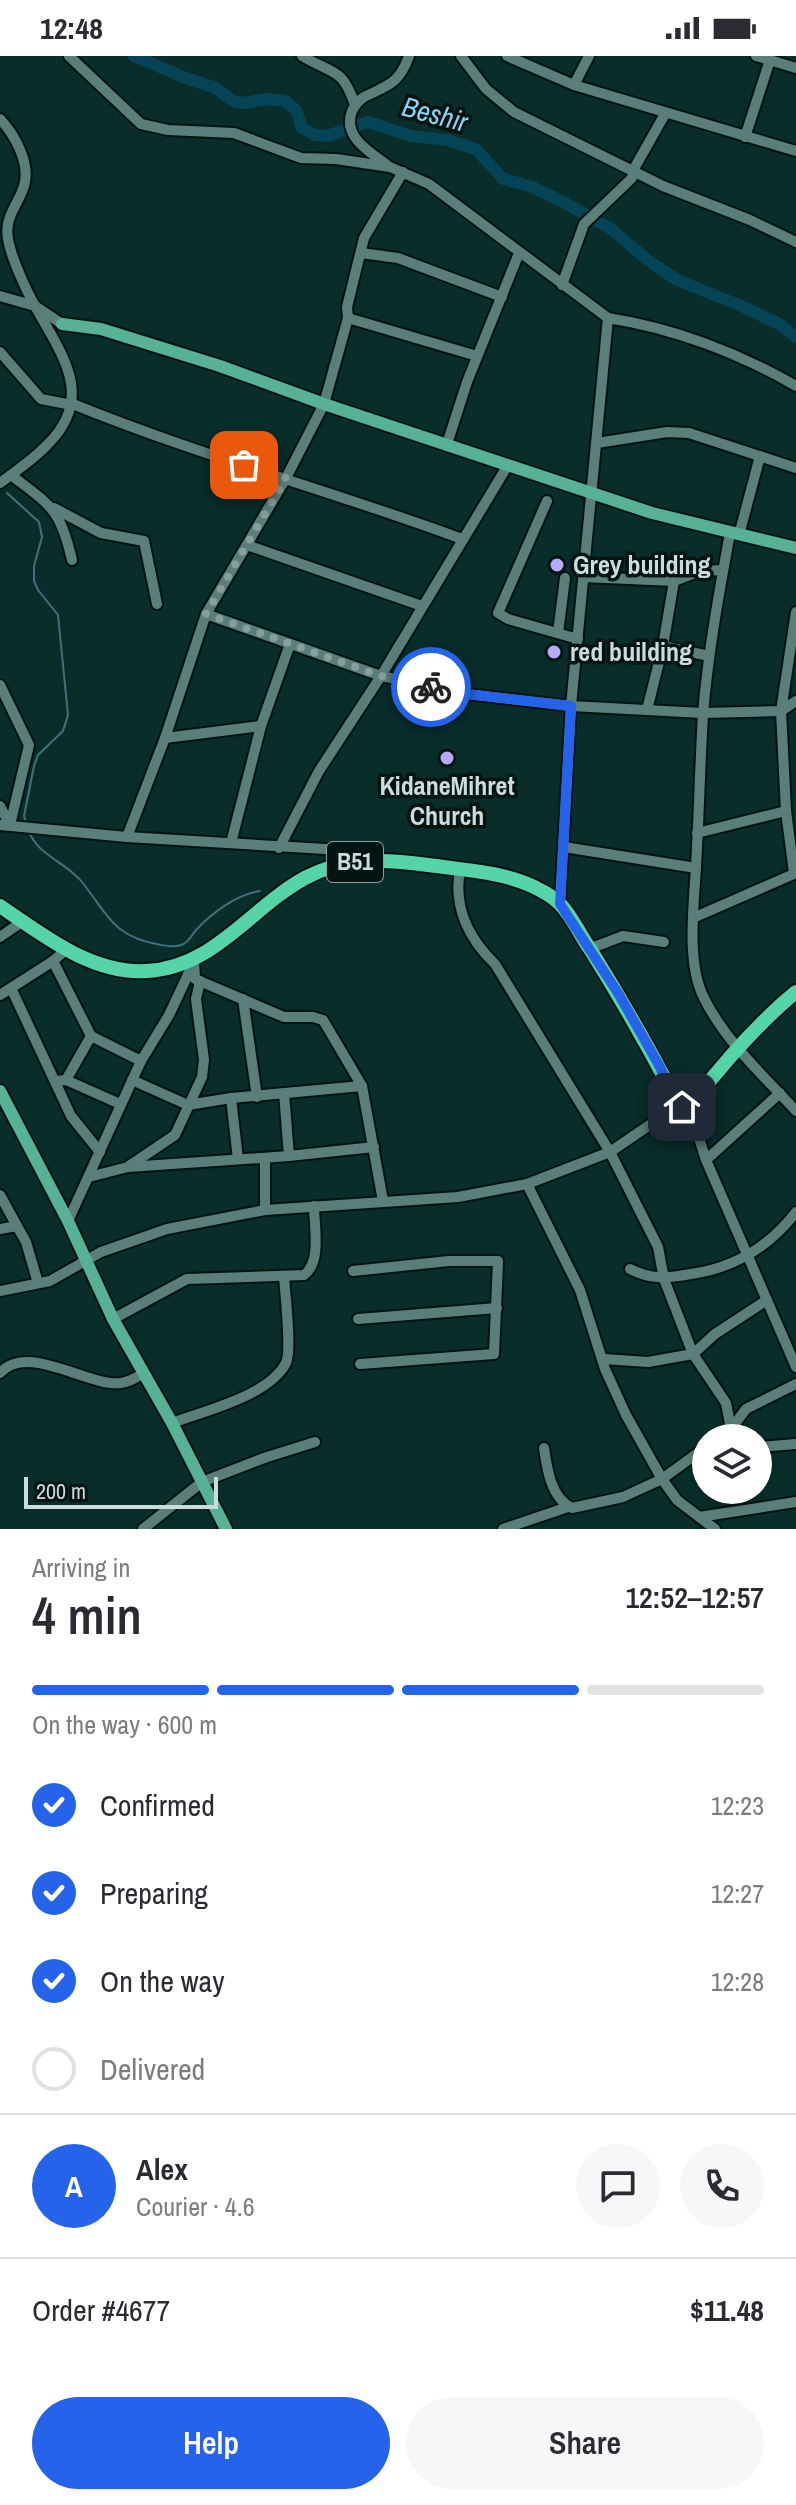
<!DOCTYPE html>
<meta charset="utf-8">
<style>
body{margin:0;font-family:"Archivo Narrow",sans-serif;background:#f7f7f7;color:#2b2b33;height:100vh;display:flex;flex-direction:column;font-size:30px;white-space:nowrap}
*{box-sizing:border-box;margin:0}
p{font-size:26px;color:#7c7c81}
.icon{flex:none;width:44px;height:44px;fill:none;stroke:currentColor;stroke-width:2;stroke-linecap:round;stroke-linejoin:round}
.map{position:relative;height:1473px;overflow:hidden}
.sheet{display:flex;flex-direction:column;background:#fff;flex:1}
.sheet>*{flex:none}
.controls{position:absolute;left:692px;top:1368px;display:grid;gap:16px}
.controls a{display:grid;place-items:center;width:80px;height:80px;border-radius:50%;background:#fff;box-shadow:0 2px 6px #0004;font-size:40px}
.scale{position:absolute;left:24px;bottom:20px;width:194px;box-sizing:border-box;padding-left:8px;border:4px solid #caddda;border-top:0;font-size:22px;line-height:28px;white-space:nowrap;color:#caddda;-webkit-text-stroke:6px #051311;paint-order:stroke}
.pin{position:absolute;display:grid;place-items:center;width:68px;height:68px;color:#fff;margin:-34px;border-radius:16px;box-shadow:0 4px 12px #0006}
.courier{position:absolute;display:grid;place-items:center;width:80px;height:80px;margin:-40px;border:6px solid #2563eb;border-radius:50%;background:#fff;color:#222;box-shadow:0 2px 10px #0007}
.head em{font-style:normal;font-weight:600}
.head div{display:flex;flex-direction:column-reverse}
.head{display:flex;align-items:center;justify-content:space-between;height:136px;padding:0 32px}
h1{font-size:52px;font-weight:600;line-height:60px}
.bar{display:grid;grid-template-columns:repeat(4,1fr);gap:12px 8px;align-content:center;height:96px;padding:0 32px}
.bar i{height:10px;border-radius:6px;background:#e1e1e2}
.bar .current{background:#2563eb}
.bar p{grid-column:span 4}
.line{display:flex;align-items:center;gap:20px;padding:0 32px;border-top:2px solid #e1e1e2}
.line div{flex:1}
.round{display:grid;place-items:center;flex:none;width:84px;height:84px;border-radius:42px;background:#f7f7f7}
ol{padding:0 32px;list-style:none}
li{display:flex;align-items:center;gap:24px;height:88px}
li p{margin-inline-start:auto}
li .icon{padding:8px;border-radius:50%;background:#2563eb;color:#fff;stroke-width:4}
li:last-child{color:#7c7c81}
li i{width:44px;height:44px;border:4px solid #e1e1e2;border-radius:50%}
.button{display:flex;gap:16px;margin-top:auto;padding:16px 32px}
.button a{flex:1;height:92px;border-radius:48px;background:#2563eb;color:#fff;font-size:32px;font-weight:600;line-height:92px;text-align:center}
.button a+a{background:#f7f7f7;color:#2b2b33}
.status{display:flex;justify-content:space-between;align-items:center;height:56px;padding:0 40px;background:#fff;direction:ltr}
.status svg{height:22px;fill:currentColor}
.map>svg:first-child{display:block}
</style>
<div class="status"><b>12:48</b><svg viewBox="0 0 49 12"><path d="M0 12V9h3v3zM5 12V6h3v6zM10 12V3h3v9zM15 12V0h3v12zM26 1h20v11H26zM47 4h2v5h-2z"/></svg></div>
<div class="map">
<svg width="796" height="1473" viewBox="0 0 796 1473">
<rect width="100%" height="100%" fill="#092d2a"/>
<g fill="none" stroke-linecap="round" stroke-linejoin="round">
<g stroke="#40717e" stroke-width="2">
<path d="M7 437 39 466 42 481 34 510V525L38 534 58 559 68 659 63 675 38 699 34 710 24 760 27 769"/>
<path d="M29 775C36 798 67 807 82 826 109 860 113 881 161 889 169 890 178 892 185 887 190 884 193 877 197 873 213 856 236 839 260 835"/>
</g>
<path stroke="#054357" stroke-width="12" d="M134 0 188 23 214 31 233 45 244 47 267 43 285 45 296 54 302 72 315 79 327 80 368 66 411 80 448 84 477 94 503 123 530 130 565 147 611 173 649 205 677 224 744 251 779 268 796 281"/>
<g stroke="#001412" stroke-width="14">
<g id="minor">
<path d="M69 0 141 68 168 74 234 77 301 102 336 103 390 111 429 128 608 262C673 272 739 297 796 330"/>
<path d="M302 0C334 19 342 11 355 49"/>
<path d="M461 0 486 33 514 56 663 130 750 164 796 186"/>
<path d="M507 0 574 29 796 95"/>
<path d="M756 0 796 12"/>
<path d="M574 29 589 0"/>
<path d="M0 63C14 78 31 107 24 130 18 150 2 162 9 188 13 205 26 234 35 250 61 298 96 340 48 388 34 403 16 415 0 427"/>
<path d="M745 81 770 4"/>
<path d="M387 109C370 96 342 81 352 55 355 49 358 45 364 41 388 29 399 28 409 0"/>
<path d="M361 197 398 202 502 241"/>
<path d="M562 229 584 168 632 122 635 111 665 58"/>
<path d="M0 240 35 250 62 268"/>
<path d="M348 262 477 300"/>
<path d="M0 296 41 343 72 349"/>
<path d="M73 348C200 400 333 435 462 483"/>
<path d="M597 387 667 376 689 377 796 412"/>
<path d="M447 388 467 326 519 197"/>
<path d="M11 419C51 450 60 452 72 504"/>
<path d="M547 445 498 557 508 563 578 583"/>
<path d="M54 452 101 477 144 485 157 548"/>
<path d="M730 477C719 537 708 597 703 658 700 708 699 759 696 810 694 849 686 907 704 942 725 985 764 1020 796 1055"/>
<path d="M739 479 760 400"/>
<path d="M247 489 422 550"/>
<path d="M583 521 674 525 700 515 723 514"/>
<path d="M206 558 381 620 467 638 571 650 703 657 781 655 796 645"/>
<path d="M558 577 565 522"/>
<path d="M663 590 709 600"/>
<path d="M0 629 29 689 10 769 0 750"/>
<path d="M647 654 663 590 674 525"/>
<path d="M165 682 261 670"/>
<path d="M0 769 127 781 342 794 366 804"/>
<path d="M697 777 786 755"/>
<path d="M127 781 165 682 206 558 286 422 324 348 348 262 347 251 364 182 403 116"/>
<path d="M231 787 261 670 290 588"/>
<path d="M564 791 696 812"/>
<path d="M279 792 319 715 381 620 508 409"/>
<path d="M460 814C453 851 469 883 495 908L610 1096 658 1191 664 1223 693 1298 726 1347 731 1373 737 1382"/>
<path d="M794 817 786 755 781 655 796 556"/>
<path d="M560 848 571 650 608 262"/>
<path d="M693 862 796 817"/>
<path d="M0 881 23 865"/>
<path d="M589 893 623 880 664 886"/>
<path d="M194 904 195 923 284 961H313L323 964 362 1030 383 1145"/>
<path d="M53 905 91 980 141 1005"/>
<path d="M11 932 71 1060 100 1096"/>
<path d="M0 939 53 905 67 893"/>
<path d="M243 943 257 1041"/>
<path d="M66 1024 91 980"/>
<path d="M132 1024 188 1049 231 1042 362 1030"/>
<path d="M56 1025 66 1024 120 1048"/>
<path d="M284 1037 289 1100"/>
<path d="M231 1042 238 1103"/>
<path d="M689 1051 706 1104 796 1311"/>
<path d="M706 1104 780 1037"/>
<path d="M129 1110 175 1079 202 1021 204 1004 196 943 200 925"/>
<path d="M89 1121 128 1111 289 1100 374 1091"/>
<path d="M527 1128 580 1234 605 1313 626 1359 662 1423 677 1444 715 1473"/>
<path d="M0 1139 17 1170"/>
<path d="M265 1154V1102"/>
<path d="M68 1165 141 1005 169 959 193 908"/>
<path d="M0 1173 17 1170 26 1186 38 1227"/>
<path d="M630 1213C651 1224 668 1222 691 1218 734 1212 769 1191 796 1156"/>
<path d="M353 1215 449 1205H498L494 1298 360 1308"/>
<path d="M0 1235 50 1225 101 1196 167 1173 265 1154 458 1141 527 1128 610 1096 679 1049"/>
<path d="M113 1263 187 1223 304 1219C322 1206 314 1170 314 1150"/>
<path d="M358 1263 497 1252"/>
<path d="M604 1303 648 1306 693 1298 715 1278 767 1244"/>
<path d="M0 1317C28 1286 87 1331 121 1327 129 1326 136 1322 144 1317"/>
<path d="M172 1367C204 1355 269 1340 286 1307 292 1295 285 1237 284 1220"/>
<path d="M718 1382 731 1373 746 1353 796 1328"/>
<path d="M758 1391 796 1388"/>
<path d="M544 1392C547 1413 551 1442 572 1452L623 1441 662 1423 706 1391"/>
<path d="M699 1461 796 1446"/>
<path d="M143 1473 202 1426 264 1402 315 1386"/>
<path d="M503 1473 568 1451"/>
</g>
</g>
<g stroke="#001412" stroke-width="16">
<g id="major">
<path d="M62 268 101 273 220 310 324 348 652 457 796 492"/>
<path d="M0 1035 68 1165 113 1263 172 1367 226 1473"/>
</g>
</g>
<g stroke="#001412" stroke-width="18">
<g id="highway">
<path d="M0 850C43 879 91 918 146 915 214 912 250 852 305 822 344 801 385 803 428 809 464 814 508 816 540 834 546 837 555 843 560 848 572 860 580 879 590 893 620 941 648 990 674 1040"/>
<circle cx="686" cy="1040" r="11"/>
<path d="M697 1041C727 1003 758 967 796 936"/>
</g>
</g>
<use href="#minor" stroke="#5a7e7a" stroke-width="10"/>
<use href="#major" stroke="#57b295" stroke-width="12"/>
<use href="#highway" stroke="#55d5a7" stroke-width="14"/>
</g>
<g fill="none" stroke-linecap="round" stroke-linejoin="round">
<path stroke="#869f9c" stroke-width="8" stroke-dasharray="0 14.4" d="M244 409 286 422 206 558 381 620 431 631"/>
<path stroke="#2563eb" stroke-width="10" d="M431 631 467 638 571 650 560 848 618 937 660 1011 675 1045 682 1051"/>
</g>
<g fill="#b5acf8" stroke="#051311" stroke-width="3">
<circle cx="557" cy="509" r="8"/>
<circle cx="554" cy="596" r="8"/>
<circle cx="447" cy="702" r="8"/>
</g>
<g text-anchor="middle" stroke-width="7" stroke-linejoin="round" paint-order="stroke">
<rect fill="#051311" stroke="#8fa09e" stroke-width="2" x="327" y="786" width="56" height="40" rx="6"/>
<g font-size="24" font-weight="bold" fill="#caddda">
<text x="355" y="814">B51</text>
</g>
<g font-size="26" font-weight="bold" fill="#caddda" stroke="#051311" text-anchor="start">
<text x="573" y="518">Grey building</text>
<text x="570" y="605">red building</text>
<text x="447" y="739" text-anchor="middle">KidaneMihret<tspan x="447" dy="30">Church</tspan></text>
</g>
<g font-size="28" font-style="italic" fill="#8bd3f3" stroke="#051311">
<text transform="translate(435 58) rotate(15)" y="10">Beshir</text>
</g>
</g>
</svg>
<div class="controls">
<a><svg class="icon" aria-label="layers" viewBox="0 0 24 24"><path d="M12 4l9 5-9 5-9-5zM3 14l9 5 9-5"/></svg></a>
</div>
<div class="scale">200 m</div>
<div class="pin" style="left:244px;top:409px;background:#ea580c"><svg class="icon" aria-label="bag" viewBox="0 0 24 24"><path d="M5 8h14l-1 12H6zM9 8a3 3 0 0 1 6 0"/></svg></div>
<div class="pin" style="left:682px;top:1051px;background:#1f2937"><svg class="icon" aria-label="home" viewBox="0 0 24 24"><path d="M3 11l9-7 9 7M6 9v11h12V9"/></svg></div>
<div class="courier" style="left:431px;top:631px"><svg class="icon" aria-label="bike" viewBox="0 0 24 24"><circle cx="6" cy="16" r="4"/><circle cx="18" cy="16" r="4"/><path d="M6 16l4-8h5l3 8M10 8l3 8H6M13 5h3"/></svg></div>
</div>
<section class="sheet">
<div class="head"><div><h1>4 min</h1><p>Arriving in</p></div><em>12:52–12:57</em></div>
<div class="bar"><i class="current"></i><i class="current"></i><i class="current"></i><i></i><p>On the way · 600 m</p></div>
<ol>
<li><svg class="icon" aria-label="check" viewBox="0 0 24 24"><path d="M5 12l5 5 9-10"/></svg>Confirmed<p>12:23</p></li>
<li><svg class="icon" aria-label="check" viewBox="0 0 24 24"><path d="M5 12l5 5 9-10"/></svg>Preparing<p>12:27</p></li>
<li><svg class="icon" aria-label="check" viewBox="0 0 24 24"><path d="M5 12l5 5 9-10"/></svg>On the way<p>12:28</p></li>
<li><i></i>Delivered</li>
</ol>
<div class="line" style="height:144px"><b class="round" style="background:#2563eb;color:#fff">A</b><div><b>Alex</b><p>Courier · 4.6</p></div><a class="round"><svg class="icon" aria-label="chat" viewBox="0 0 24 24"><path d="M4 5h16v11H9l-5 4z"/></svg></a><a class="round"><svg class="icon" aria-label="phone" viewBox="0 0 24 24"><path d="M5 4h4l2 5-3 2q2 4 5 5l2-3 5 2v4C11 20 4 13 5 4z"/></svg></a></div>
<div class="line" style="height:104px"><div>Order #4677</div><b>$11.48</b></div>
<div class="button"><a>Help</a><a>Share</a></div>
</section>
